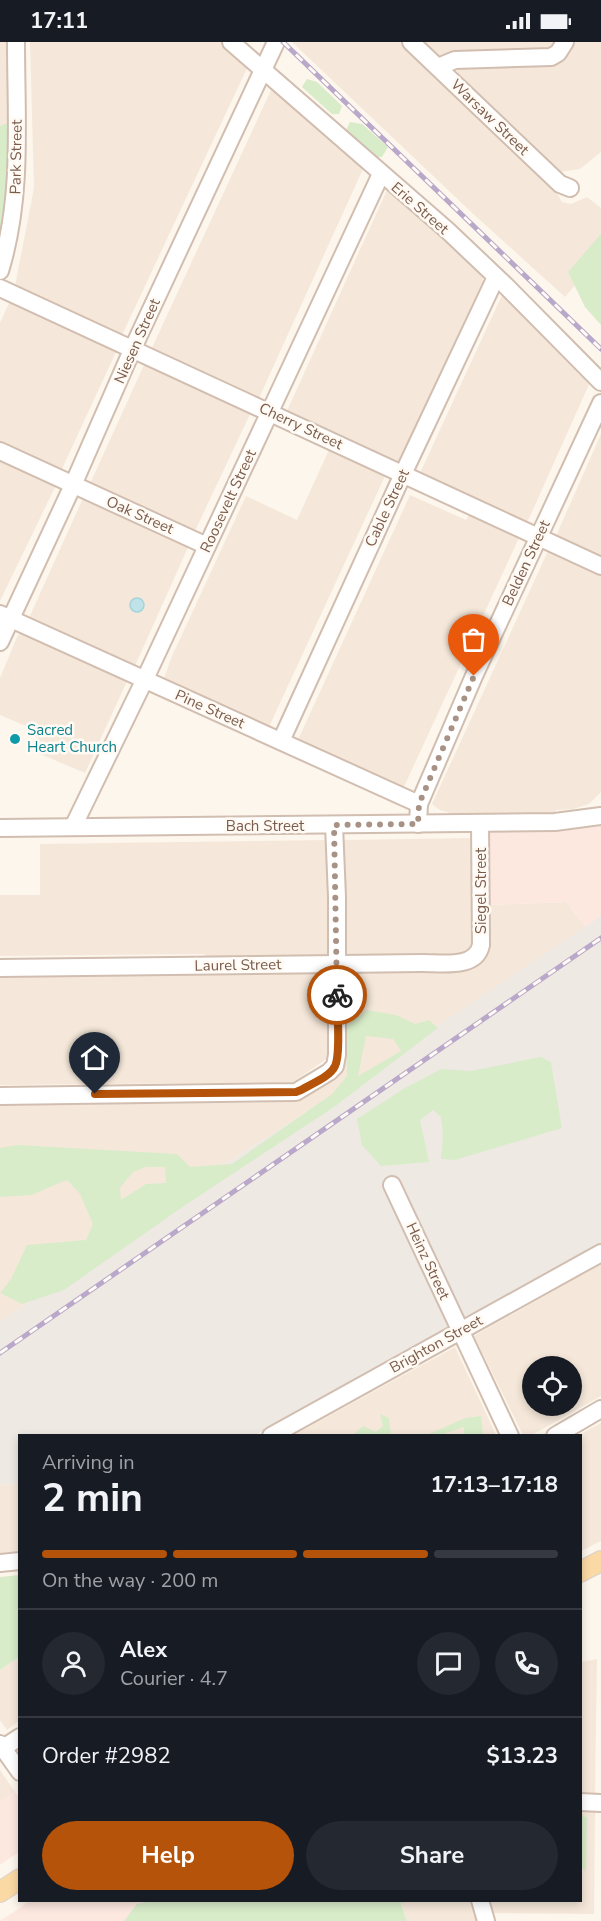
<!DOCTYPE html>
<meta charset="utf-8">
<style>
body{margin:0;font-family:"Nunito Sans",sans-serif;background:#242831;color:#f1f3f6;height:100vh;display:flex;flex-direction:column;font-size:22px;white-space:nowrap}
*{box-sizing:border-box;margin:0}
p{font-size:20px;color:#9ea1a6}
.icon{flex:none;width:33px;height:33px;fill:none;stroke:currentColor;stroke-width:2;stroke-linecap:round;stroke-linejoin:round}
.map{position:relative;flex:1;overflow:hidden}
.sheet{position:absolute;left:18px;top:1392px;width:564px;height:468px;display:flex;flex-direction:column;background:#171b24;border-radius:0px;box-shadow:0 3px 9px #0003}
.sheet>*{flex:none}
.controls{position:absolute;left:522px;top:1314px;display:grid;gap:12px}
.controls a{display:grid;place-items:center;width:60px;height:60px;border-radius:50%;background:#171b24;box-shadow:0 3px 9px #0003;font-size:30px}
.pin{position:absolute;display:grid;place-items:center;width:51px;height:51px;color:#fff;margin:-62px -26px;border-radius:50% 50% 50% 0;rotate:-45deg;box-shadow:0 0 6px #0007}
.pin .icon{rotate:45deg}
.courier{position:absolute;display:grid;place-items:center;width:60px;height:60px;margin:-30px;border:4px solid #b45309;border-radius:50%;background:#fff;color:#222;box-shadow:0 2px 8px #0007}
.summary em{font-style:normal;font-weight:700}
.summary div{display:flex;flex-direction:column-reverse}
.summary{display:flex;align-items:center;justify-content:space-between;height:102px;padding:0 24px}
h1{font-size:39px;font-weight:700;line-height:45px}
.bar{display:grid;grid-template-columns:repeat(4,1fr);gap:9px 6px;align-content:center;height:72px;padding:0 24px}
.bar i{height:8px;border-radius:4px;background:#363941}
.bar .current{background:#b45309}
.bar p{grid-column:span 4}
.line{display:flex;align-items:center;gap:15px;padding:0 24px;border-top:2px solid #363941}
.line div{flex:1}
.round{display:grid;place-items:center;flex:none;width:63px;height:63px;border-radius:32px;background:#242831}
.button{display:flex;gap:12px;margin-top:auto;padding:12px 24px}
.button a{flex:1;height:69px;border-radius:36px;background:#b45309;color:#fff;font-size:24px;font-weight:700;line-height:69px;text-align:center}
.button a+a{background:#242831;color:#f1f3f6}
.status{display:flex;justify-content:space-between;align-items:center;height:42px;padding:0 30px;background:#171b24;direction:ltr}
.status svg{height:16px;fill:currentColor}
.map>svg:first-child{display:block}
</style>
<div class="status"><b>17:11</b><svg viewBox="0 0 49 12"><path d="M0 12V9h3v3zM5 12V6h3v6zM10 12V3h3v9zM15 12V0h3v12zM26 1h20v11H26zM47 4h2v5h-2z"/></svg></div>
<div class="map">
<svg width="601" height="1879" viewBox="0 0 601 1879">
<rect width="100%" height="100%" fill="#fdf6ec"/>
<g fill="#f5e8da" fill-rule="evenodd">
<path d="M0 0H7L10 97 0 95Z"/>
<path d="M30 0H220L248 24 122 293 15 244 34 146Z"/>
<path d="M292 0H403L552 143 562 160 571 162 587 155 601 166V213L565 255 469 168Z"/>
<path d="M421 0H560L559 3 541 11 438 13 432 12Z"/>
<path d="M571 0H601V110L580 127 559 130 550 125 458 34 457 27 464 24 546 20Z"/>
<path d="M272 46 363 127 259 356 151 308Z"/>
<path d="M387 148 426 178 473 222 483 235V243L402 418 399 420 287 369Z"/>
<path d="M503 251 591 338 527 481 420 431Z"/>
<path d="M9 261 116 310 60 431 0 402V281Z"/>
<path d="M144 323 250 372 194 491 89 444Z"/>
<path d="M601 392V515L556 494Z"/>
<path d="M329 408 385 434 268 687 163 639 172 614 246 454 297 478Z"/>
<path d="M0 415 57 441 0 559Z"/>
<path d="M410 453 466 478 469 473 519 496 402 749 297 700Z"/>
<path d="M84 454 189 503 134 626 29 576Z"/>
<path d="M548 509 601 534V750L589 762 573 767 556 768 554 773 460 774 440 768 432 762Z"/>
<path d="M22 589 128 637 85 731 33 709 40 690 0 673V636L17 595Z"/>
<path d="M473 796 475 903 464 915 346 914 343 910 342 798Z"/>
<path d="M328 798 330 908 328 914 207 917 204 912 0 914V853H40V802Z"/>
<path d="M566 860 586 885 355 1039 228 1120 0 1280V1063L299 1060V1055L332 1036 344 1023 343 934 350 927 476 925 484 915 486 863Z"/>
<path d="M328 930 331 1014 293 1040 0 1043V932Z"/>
<path d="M601 1222V1354L532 1393H523L474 1294ZM532 1324H572V1364H532Z"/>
<path d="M455 1305 496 1393 292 1394Z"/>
<path d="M601 1381V1499L581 1509 580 1394 579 1393Z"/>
<path d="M19 1441V1509L0 1512V1443Z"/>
<path d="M19 1615V1679L7 1688 0 1678V1628Z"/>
<path d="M597 1617 595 1751H581V1620Z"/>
<path d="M0 1728 15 1750 0 1760Z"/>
<path d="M581 1770H595L594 1872 494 1871 490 1859 580 1858Z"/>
<path d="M401 1859H471L477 1879H407Z"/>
</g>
<g fill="#fde8e0">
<path d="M598 783 601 784V874L586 885 566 860 486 863 487 788 546 787Z"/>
<path d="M15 1750 19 1756V1810L0 1823V1760Z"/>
<path d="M30 1859H144L148 1866 124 1879H0Z"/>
</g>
<path fill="#efe9e4" d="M601 874V1201L449 1284V1288L255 1393 20 1394 19 1441 0 1443V1280L228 1120 355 1039Z"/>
<g fill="#d8ecc9" fill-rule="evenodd">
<path d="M307 37 317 40 342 64 339 72H332L302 45Z"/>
<path d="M350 80 362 82 388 105 382 115H374L346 88Z"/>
<path d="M8 81 10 97 8 159 0 197V84Z"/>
<path d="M601 192V283L585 265 568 230Z"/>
<path d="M367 968 396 973 415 982 429 978 438 986 334 1065 184 1164 64 1248 22 1262 0 1251 11 1237 27 1203 86 1198 93 1182 80 1152 67 1138 31 1153 0 1155V1106L18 1103 177 1112 190 1125 232 1122 332 1052 347 1034 346 984ZM366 994 393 997 401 1009 358 1034ZM146 1125H165L166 1141 146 1142 121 1158 120 1146 133 1130Z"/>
<path d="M541 1015 551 1020 562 1086 455 1118 441 1117 443 1093 441 1075 433 1068 420 1078 429 1120 381 1124 362 1103 357 1077 405 1046 441 1027 471 1029Z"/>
<path d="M380 1372 389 1376 391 1393H353L363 1384 376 1390 383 1384Z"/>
<path d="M481 1374 483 1393H464V1385L440 1393H427L465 1376Z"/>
<path d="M19 1533V1615L0 1628V1535Z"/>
<path d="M581 1772 587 1776 586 1830 581 1825Z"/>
<path d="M150 1859V1858L412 1859 401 1861 407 1879H124L137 1862Z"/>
</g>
<circle fill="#bfe3e8" stroke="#a5d3da" stroke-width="1.5" cx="137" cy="563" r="7"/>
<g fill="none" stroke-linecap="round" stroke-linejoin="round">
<g stroke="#d1beb0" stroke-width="20">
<g id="minor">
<path d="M231 0 447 188 505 243 601 340"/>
<path d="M411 0 560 142 570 146"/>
<path d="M438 25 455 18 551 15 558 11 565 0"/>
<path d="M0 229C23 154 16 78 16 0"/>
<path d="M0 246 601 524"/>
<path d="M0 409 207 504"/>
<path d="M0 572 419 762"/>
<path d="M0 600 73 443 133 306 276 0"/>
<path d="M281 699 403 432 496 235"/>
<path d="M418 782 419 762 474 634 601 361"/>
<path d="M73 785 145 637 381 132"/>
<path d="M0 786 555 780 601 774"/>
<path d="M0 926 423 921C442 921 476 927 481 903L480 781"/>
<path d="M0 1054 296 1050 329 1030 335 1024 337 1013V855L334 783"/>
<path d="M392 1143 510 1394"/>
<path d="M271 1394 601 1211"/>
<path d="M555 1394 601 1367"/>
<path d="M0 1521 20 1519"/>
<path d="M0 1702 20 1730"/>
<path d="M3 1706 20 1695"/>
<path d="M580 1760 601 1761"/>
<path d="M480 1858 486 1879"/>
</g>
</g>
<g stroke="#dad1cd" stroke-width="22">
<g id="major">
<path d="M580 1530 601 1519"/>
<path d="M0 1850 20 1837"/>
</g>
</g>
<use href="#minor" stroke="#fff" stroke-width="16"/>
<use href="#major" stroke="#fbd9a5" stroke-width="20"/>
<g stroke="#b9a8c9" stroke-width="5">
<g id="rail">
<path d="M283 0 601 307"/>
<path d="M0 1311 601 896"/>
</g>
</g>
<use href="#rail" stroke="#fffaf3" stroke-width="3" stroke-dasharray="9" stroke-linecap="butt"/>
</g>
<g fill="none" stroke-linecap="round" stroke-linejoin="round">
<path stroke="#a89285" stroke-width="6" stroke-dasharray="0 10.8" d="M337 953 334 783 418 782 419 762 474 634"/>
<path stroke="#b45309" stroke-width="8" d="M95 1052 296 1050 301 1048C311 1042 330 1035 335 1024 341 1012 337 968 337 953"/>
</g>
<circle fill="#0f9aa8" stroke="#fffaf3" stroke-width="2" cx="15" cy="697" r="6"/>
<g text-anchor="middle" stroke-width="5" stroke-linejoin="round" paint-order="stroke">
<g font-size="15" fill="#7a5c4d" stroke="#fffaf3">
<text transform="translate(490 75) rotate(44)" y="5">Warsaw Street</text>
<text transform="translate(16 115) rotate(-89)" y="5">Park Street</text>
<text transform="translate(420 166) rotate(41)" y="5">Erie Street</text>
<text transform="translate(137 299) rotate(-66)" y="5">Niesen Street</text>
<text transform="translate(301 384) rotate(25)" y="5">Cherry Street</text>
<text transform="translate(228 459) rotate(-65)" y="5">Roosevelt Street</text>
<text transform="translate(387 466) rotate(-65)" y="5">Cable Street</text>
<text transform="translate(140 473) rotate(24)" y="5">Oak Street</text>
<text transform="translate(526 521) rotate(-65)" y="5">Belden Street</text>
<text transform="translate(210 667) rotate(24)" y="5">Pine Street</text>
<text x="265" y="789">Bach Street</text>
<text transform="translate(481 849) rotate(-90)" y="5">Siegel Street</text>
<text transform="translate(238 923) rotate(-1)" y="5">Laurel Street</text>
<text transform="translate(428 1219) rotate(65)" y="5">Heinz Street</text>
<text transform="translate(436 1302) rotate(-29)" y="5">Brighton Street</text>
</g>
<g font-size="15" fill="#0d838f" stroke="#fffaf3" text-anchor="start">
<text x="27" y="693">Sacred<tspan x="27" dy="17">Heart Church</tspan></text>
</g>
</g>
</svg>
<div class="controls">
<a><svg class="icon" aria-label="locate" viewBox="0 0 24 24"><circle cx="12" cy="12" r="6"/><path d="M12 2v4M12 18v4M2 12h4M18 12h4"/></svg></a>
</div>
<div class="pin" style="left:474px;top:634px;background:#ea580c"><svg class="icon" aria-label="bag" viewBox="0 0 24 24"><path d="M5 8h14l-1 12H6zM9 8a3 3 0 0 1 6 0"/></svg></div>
<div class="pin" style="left:95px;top:1052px;background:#1f2937"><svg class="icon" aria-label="home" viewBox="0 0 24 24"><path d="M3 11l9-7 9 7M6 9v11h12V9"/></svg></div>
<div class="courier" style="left:337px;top:953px"><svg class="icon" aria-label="bike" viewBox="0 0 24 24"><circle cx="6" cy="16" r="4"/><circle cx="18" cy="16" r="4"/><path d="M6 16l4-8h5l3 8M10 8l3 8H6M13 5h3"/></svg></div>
<section class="sheet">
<div class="summary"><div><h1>2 min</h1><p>Arriving in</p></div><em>17:13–17:18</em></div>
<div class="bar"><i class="current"></i><i class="current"></i><i class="current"></i><i></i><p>On the way · 200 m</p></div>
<div class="line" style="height:108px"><a class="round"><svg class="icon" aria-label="person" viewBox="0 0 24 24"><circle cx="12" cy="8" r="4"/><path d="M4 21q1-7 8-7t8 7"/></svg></a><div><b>Alex</b><p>Courier · 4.7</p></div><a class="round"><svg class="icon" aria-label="chat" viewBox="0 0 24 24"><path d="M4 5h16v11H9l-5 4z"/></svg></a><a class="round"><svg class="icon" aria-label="phone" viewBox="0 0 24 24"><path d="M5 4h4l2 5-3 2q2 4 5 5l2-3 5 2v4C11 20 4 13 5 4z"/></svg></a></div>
<div class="line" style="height:78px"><div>Order #2982</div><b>$13.23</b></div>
<div class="button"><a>Help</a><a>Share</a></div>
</section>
</div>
